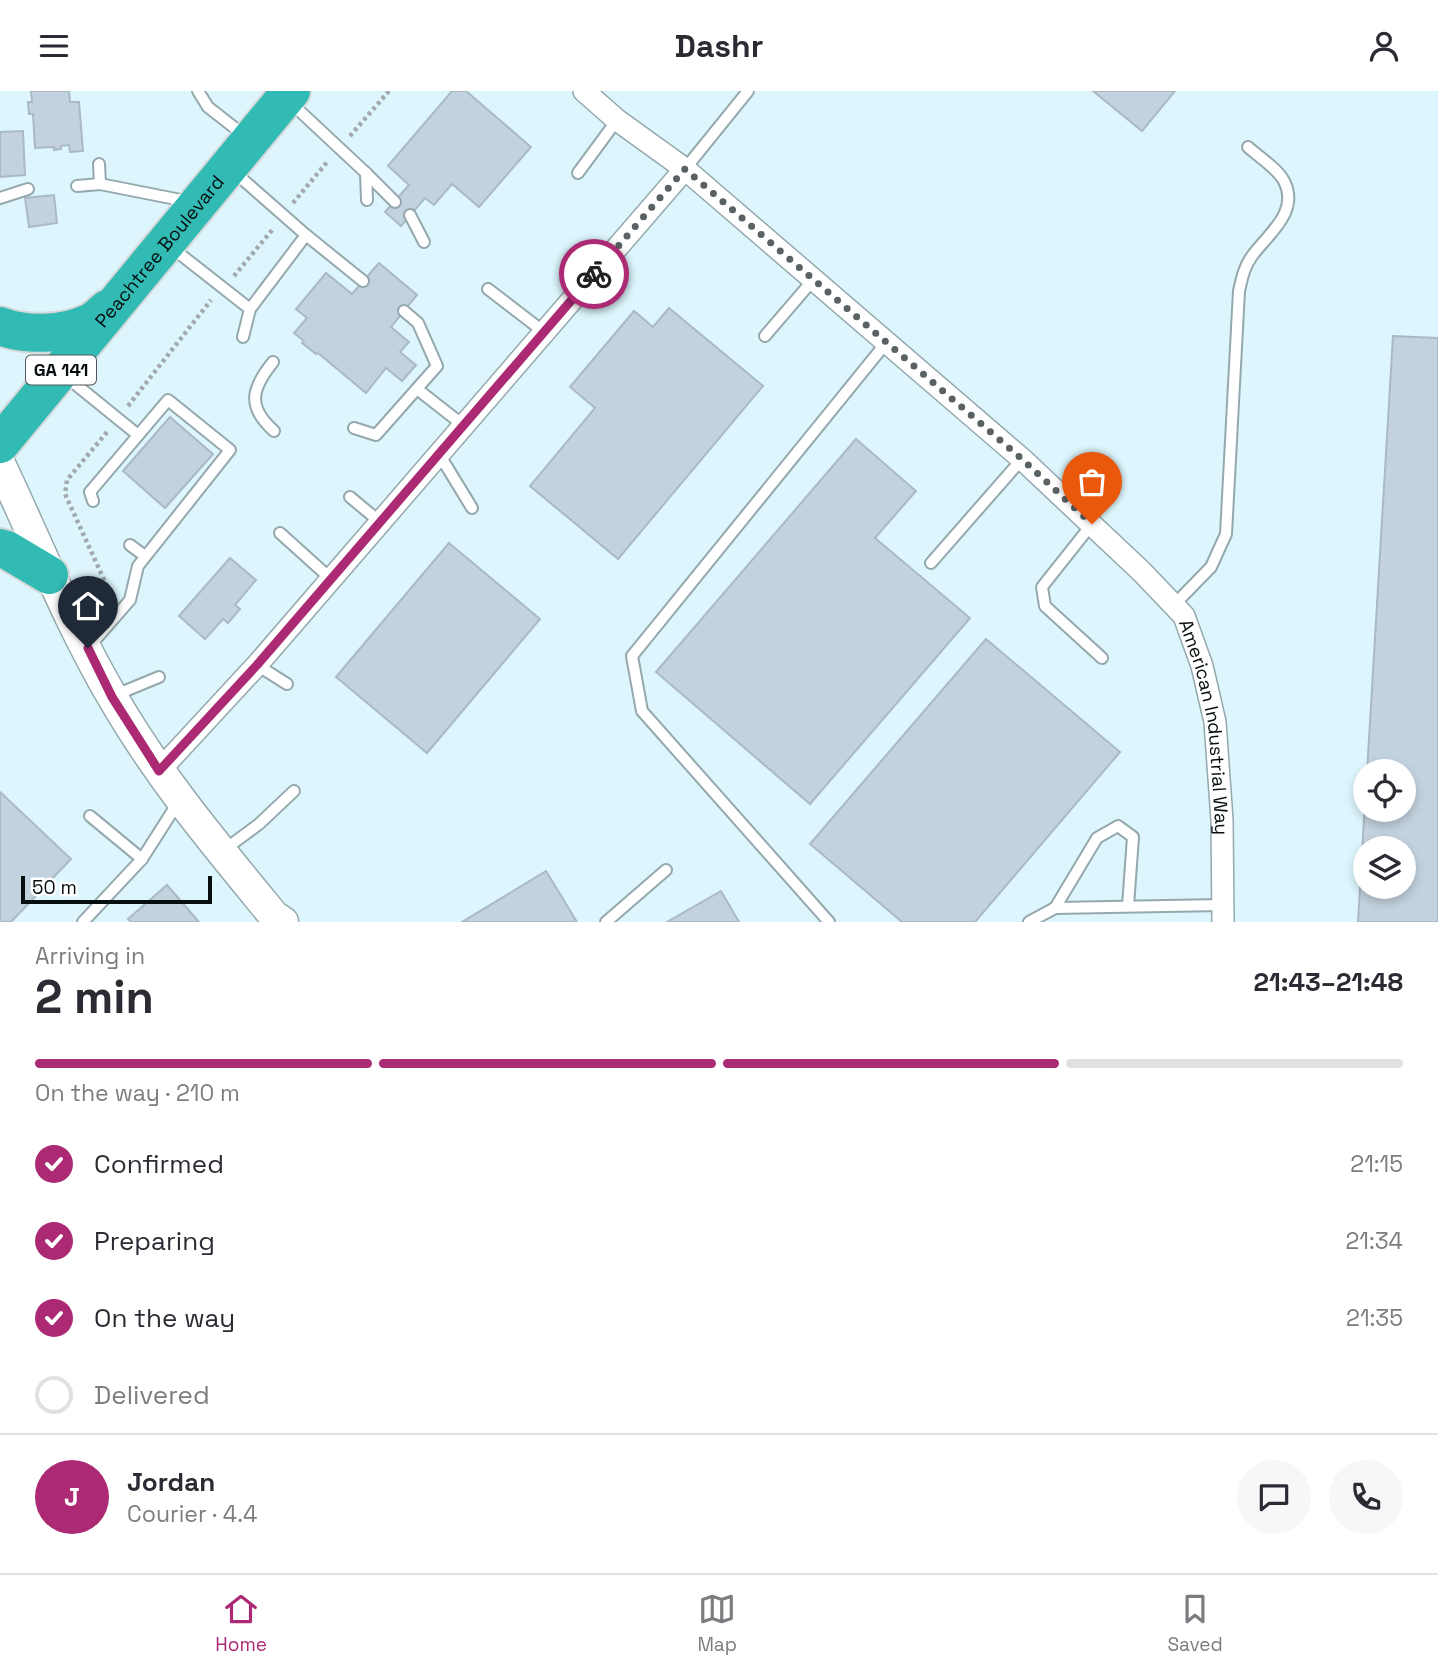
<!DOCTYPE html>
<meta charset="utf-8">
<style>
body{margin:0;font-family:"Space Grotesk",sans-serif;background:#f7f7f7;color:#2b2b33;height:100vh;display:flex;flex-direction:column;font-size:26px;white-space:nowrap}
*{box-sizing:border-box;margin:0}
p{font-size:23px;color:#7c7c81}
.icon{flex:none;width:38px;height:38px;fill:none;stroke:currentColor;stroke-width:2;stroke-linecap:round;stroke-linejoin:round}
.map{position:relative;height:831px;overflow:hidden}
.details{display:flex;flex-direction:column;background:#fff;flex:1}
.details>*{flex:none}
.controls{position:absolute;left:1353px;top:668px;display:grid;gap:14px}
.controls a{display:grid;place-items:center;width:63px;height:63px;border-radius:50%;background:#fff;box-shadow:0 4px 10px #0003;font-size:35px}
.scale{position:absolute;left:21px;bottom:18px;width:191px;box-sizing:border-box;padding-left:7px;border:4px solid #070e10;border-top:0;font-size:19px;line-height:24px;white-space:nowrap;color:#070e10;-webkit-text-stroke:5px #fff;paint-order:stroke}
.pin{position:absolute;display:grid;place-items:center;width:60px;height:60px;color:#fff;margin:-72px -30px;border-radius:50% 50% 50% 0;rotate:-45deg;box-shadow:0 0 7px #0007}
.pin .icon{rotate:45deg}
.courier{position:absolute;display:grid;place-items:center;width:70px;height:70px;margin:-35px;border:5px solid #ac2974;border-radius:50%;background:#fff;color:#222;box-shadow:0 2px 9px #0007}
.overview em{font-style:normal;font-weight:700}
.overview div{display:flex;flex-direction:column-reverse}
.overview{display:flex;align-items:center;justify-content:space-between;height:119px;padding:0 35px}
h1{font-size:46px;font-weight:700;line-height:52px}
.bar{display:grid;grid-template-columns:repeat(4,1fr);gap:10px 7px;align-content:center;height:84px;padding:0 35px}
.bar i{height:9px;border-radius:5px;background:#e1e1e2}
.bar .selected{background:#ac2974}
.bar p{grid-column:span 4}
.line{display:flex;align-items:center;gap:18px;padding:0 35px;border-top:2px solid #e1e1e2}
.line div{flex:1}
.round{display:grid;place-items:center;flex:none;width:74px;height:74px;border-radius:37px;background:#f7f7f7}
ol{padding:0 35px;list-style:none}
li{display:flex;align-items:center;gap:21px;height:77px}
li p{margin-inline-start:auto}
li .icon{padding:7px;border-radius:50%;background:#ac2974;color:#fff;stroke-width:4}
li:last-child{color:#7c7c81}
li i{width:38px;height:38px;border:4px solid #e1e1e2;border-radius:50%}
header{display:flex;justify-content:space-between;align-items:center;height:91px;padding:0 35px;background:#fff;font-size:32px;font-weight:700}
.tab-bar{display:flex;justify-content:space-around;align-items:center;height:98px;border-top:2px solid #e1e1e2;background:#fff;font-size:19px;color:#7c7c81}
.tab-bar a{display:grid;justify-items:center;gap:4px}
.tab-bar .selected{color:#ac2974}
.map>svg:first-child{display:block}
</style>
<header><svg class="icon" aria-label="menu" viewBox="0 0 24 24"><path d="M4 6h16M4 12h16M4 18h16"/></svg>Dashr<svg class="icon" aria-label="person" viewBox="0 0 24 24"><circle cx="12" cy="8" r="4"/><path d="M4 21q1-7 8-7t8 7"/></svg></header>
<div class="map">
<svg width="1438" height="831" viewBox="0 0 1438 831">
<rect width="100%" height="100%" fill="#f4fcff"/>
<path fill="#ddf6fd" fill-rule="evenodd" d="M0 0H1438V831H0ZM1365 681H1404V719H1365ZM1365 758H1404V796H1365Z"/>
<g fill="#c3d2df" stroke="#aab9c5" stroke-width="2" fill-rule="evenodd">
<path d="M31 0H69L70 11H79L83 60 70 61 69 54 61 55V58L54 59V56L35 57 33 23H29L28 11H32Z"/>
<path d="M452 0H466L531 56 479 116 452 93 434 114 425 107 401 135 385 121 409 94 388 75Z"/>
<path d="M1093 0H1175L1142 40Z"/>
<path d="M23 40 25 84 0 86V41Z"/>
<path d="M54 104 57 132 29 136 25 107Z"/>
<path d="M379 172 417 204 391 236 409 251 400 261 416 274 402 290 386 277 366 302 318 262 316 263 302 252 304 250 294 242 307 227 296 218 326 182 352 203Z"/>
<path d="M669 217 763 295 618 468 530 395 595 317 570 296 634 220 653 236Z"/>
<path d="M1393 245 1438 247V831H1358L1365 710V719H1404V681H1367ZM1365 758H1404V796H1365Z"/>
<path d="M170 326 213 363 165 417 123 380Z"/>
<path d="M856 348 916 400 875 447 970 527 810 713 656 581Z"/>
<path d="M449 452 540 528 427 662 336 586Z"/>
<path d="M230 467 256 489 235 514 240 518 228 532 223 528 205 548 179 525Z"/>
<path d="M986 548 1120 661 975 831H902L810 753Z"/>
<path d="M0 701 71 768 11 831H0Z"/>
<path d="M546 780 577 831H462Z"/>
<path d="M167 794 199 831H131L128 828Z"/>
<path d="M721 800 739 831H667Z"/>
</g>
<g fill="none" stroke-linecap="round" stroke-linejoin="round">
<g stroke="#94a8ae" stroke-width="14">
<g id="lane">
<path d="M198 0 208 16 245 45"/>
<path d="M290 11 366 82 367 109"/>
<path d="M99 73 100 93"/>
<path d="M685 78 748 0"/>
<path d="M232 79 306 144 363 190"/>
<path d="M366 82 395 111"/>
<path d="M578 82 617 29"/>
<path d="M77 95 100 93 191 111"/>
<path d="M0 107 28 98"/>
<path d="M410 124 424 151"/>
<path d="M171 156 250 218 306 144"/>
<path d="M488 198 544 241"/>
<path d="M765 245 813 189"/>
<path d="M243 246 250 218"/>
<path d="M273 271C251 298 247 316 274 340"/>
<path d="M64 284 138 344"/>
<path d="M417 298 463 334"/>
<path d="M354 337 376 344 437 275 418 232 404 220"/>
<path d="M439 363 472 417"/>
<path d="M350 406 380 431"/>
<path d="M1092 433 1042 496 1045 515 1102 567"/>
<path d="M280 442 331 488"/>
<path d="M130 454 145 465"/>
<path d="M931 472 1022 368"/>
<path d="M1174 514 1211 476 1226 443 1239 200C1242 187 1244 176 1252 165 1268 143 1300 121 1284 90 1277 77 1259 66 1248 56"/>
<path d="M88 557 130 509 138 475 230 359 168 309 90 401 93 410"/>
<path d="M257 574 287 593"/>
<path d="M113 605 159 586"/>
<path d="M90 725 142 768"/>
<path d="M224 759 259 733 294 700"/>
<path d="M1055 817 1097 747 1118 735 1133 746 1128 815"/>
<path d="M83 831 142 768 179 710"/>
<path d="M606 831 666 779"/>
<path d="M829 831 642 620 632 565 886 252"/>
<path d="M1029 831 1055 817 1222 814"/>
</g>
</g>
<g stroke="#94a8ae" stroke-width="24">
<g id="street">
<path id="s1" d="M584 0 617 29 685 78 1022 368 1142 481 1184 525 1202 575 1215 631 1222 729 1223 831"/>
<path d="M159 680 257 574 685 78"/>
</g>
</g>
<g stroke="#94a8ae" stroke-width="33">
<path id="secondary" d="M0 373C37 451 69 532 113 607 160 688 215 753 274 825L283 831"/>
</g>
<g stroke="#d7d8d9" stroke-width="42">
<g id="highway">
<path d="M0 235C25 245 64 244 89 232 96 229 102 222 107 218"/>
<path id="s2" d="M0 353 291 0"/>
<path d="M0 457 7 459 49 484"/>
</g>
</g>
<g stroke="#a1a9ac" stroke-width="4.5" stroke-dasharray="3.5 3.5" stroke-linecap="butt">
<path d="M350 45 389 0"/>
<path d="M293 112 328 70"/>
<path d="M234 185 273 138"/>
<path d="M128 315 211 209"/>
<path d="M107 341 67 389 65 403 111 504"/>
</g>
<use href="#lane" stroke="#fff" stroke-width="10"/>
<use href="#street" stroke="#fff" stroke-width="21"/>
<use href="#secondary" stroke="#fff" stroke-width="30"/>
<use href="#highway" stroke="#32bbb4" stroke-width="38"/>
</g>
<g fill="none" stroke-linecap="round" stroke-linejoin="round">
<path stroke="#5a6164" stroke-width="7" stroke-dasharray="0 12.6" d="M594 183 685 78 1022 368 1092 433"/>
<path stroke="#ac2974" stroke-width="9" d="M88 557 112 606 159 680 257 574 594 183"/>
</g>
<g text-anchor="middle" stroke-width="7" stroke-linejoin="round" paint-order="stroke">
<rect fill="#fff" stroke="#515658" stroke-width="2" x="26" y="264.5" width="70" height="29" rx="5"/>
<g font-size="18" font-weight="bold" fill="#070e10">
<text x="61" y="285">GA 141</text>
</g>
<g font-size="19" fill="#070e10" stroke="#fff">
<text dy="7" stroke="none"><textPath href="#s2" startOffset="250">Peachtree Boulevard</textPath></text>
<text dy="7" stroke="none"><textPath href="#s1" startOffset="912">American Industrial Way</textPath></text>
</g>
</g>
</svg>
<div class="controls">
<a><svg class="icon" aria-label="locate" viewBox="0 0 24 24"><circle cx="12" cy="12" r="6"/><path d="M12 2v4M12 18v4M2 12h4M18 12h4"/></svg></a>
<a><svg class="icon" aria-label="layers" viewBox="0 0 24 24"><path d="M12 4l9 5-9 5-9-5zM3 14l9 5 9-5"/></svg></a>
</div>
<div class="scale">50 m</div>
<div class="pin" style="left:1092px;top:433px;background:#ea580c"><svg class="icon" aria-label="bag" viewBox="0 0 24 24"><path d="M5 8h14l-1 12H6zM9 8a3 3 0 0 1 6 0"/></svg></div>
<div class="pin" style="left:88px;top:557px;background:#1f2937"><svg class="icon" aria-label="home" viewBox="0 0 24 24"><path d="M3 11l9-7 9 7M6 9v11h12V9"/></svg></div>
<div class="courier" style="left:594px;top:183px"><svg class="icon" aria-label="bike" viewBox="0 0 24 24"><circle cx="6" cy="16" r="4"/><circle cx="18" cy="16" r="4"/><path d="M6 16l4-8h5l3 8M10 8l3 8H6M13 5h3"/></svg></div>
</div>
<section class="details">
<div class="overview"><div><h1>2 min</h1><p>Arriving in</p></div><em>21:43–21:48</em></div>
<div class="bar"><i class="selected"></i><i class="selected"></i><i class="selected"></i><i></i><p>On the way · 210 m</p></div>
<ol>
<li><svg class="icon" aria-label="check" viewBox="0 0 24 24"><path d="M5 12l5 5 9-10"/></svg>Confirmed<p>21:15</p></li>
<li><svg class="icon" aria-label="check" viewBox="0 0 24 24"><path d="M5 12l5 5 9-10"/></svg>Preparing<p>21:34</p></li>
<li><svg class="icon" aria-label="check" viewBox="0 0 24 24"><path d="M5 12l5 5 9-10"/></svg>On the way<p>21:35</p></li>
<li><i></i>Delivered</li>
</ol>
<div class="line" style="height:126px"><b class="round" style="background:#ac2974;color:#fff">J</b><div><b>Jordan</b><p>Courier · 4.4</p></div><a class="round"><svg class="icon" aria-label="chat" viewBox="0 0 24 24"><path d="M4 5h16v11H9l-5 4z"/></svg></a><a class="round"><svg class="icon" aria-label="phone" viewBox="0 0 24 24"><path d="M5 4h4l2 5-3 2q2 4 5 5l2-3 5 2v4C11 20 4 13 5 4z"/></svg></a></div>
</section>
<nav class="tab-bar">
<a class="selected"><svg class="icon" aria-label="home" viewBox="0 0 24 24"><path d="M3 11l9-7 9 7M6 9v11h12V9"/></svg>Home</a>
<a><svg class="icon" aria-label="map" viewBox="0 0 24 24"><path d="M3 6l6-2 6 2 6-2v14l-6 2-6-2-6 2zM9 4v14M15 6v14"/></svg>Map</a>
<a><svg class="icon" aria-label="saved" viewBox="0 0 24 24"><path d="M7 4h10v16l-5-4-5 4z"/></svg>Saved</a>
</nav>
